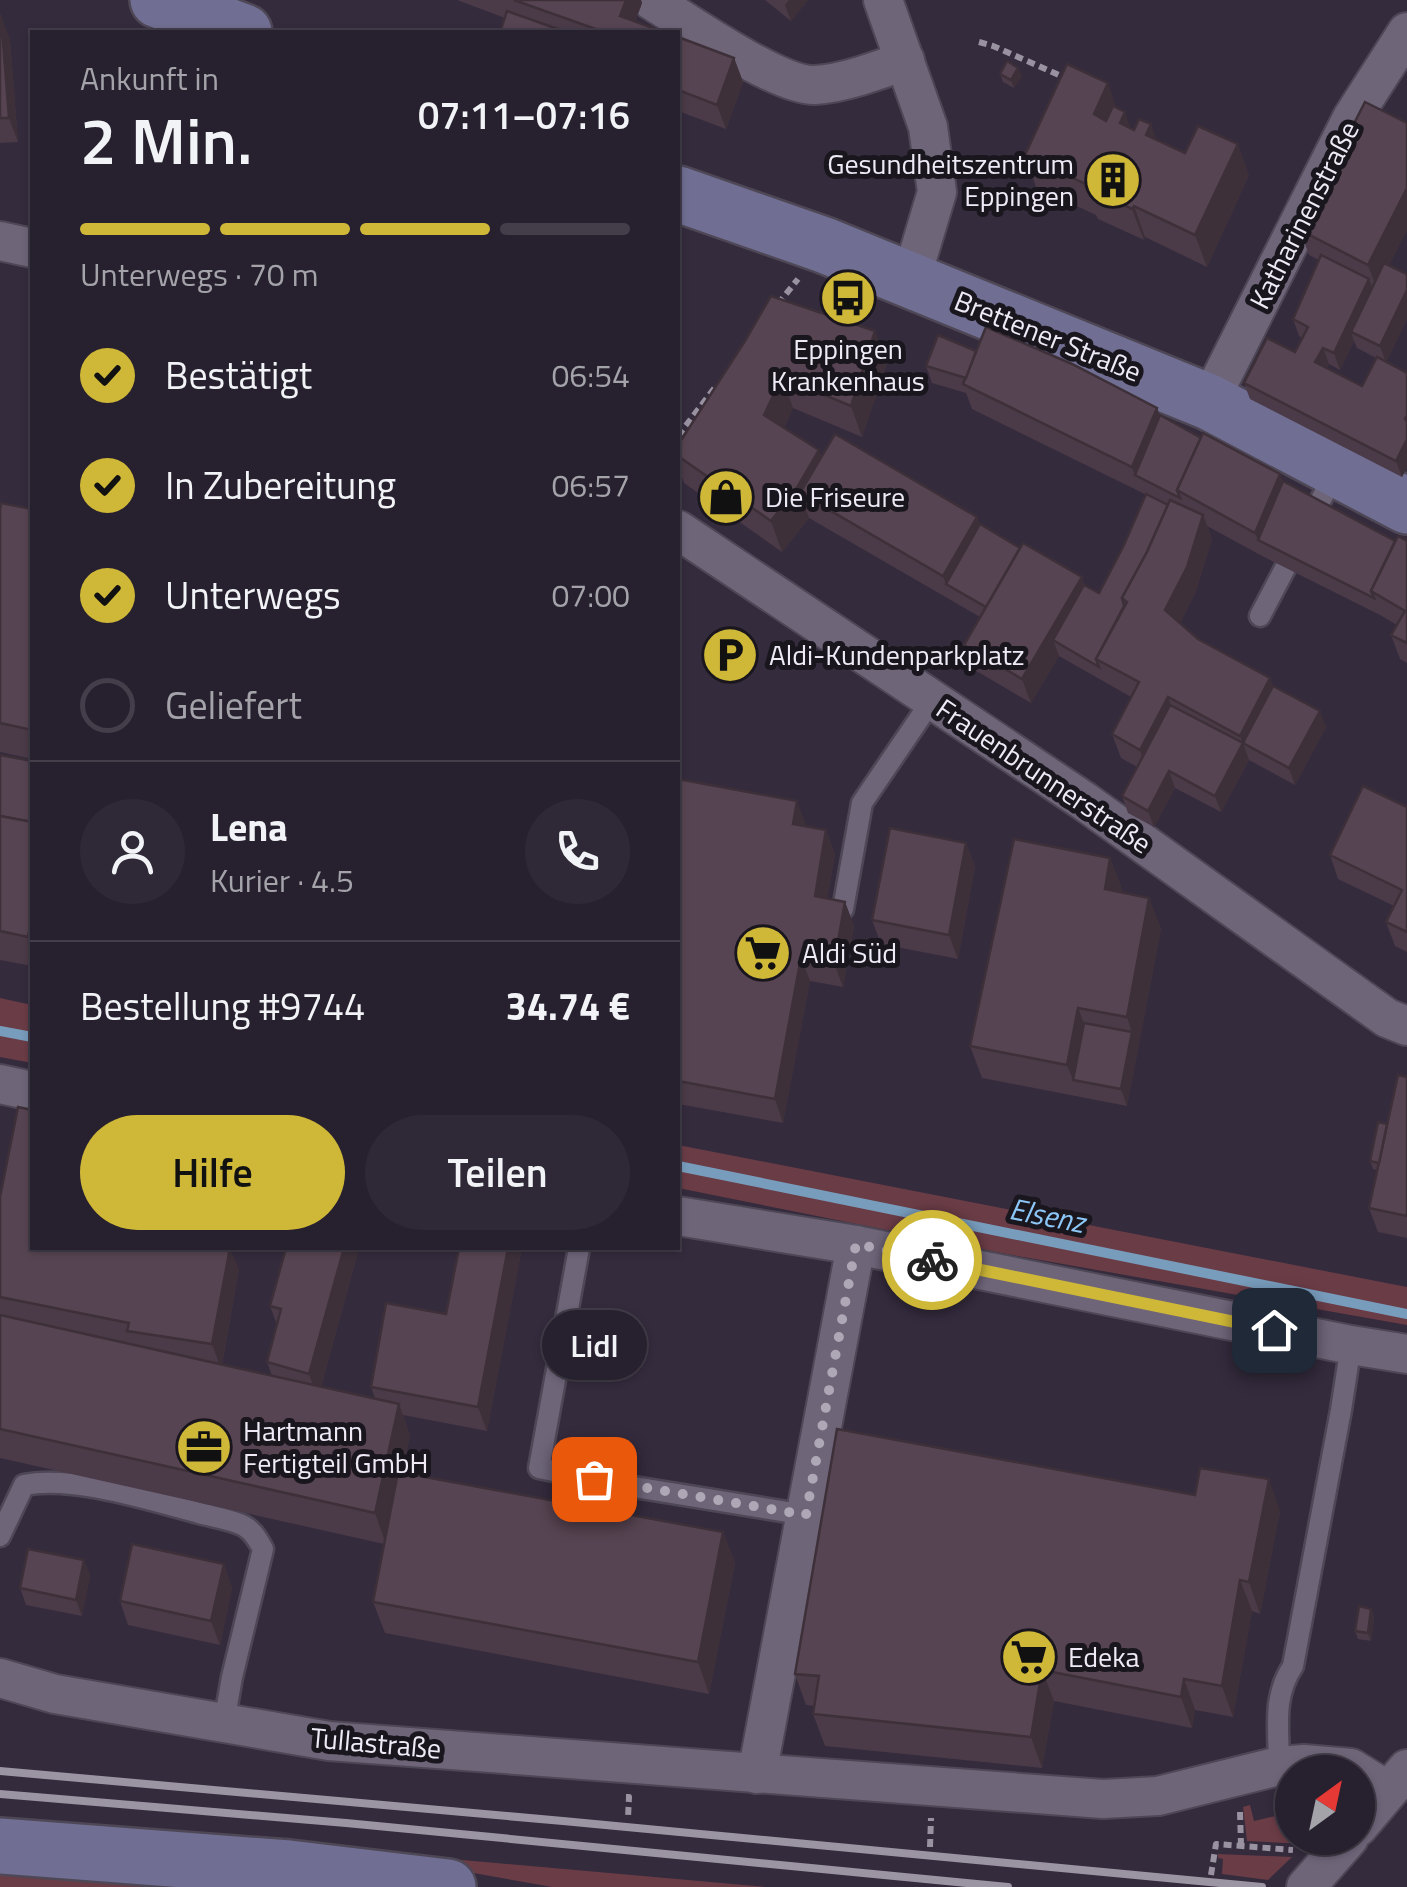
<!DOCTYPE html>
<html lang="de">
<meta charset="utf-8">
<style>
body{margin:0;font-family:"Titillium Web",sans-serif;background:#2f2836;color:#f1f3f6;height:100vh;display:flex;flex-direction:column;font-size:38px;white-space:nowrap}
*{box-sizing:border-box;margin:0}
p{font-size:32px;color:#a4a3aa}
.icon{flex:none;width:55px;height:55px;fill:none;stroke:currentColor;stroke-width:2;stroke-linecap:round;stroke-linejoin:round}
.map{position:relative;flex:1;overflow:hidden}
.drawer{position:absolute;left:30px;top:30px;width:650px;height:1220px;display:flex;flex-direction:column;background:#27202e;border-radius:0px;box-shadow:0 2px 8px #0004,0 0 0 2px #433e4a}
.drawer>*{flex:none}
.needle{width:65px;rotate:33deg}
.buttons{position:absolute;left:1275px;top:1755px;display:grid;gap:20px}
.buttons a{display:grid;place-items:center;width:100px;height:100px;border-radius:50%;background:#27202e;box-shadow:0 2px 8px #0004,0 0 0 2px #433e4a;font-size:50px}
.pin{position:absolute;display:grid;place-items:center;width:85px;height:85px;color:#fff;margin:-42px;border-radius:20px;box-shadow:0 5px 15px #0006}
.courier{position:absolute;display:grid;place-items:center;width:100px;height:100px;margin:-50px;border:8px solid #cfb837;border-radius:50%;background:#fff;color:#222;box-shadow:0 2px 12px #0007}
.bubble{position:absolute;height:70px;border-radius:35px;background:#27202e;box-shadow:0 2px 8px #0004,0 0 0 2px #433e4a;font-size:32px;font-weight:600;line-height:70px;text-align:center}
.summary em{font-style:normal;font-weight:600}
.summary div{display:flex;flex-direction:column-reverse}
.summary{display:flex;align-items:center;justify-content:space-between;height:170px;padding:0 50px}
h1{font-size:65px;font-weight:600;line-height:75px}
.bar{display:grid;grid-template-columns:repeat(4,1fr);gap:15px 10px;align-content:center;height:120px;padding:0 50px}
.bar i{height:12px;border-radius:8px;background:#433e4a}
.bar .selected{background:#cfb837}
.bar p{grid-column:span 4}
.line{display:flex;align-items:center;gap:25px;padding:0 50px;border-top:2px solid #433e4a}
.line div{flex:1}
.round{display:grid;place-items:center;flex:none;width:105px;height:105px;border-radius:52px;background:#2f2836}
ol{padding:0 50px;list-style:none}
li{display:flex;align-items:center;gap:30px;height:110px}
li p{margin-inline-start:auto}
li .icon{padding:10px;border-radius:50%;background:#cfb837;color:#111;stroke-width:4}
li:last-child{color:#a4a3aa}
li i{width:55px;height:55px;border:5px solid #433e4a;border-radius:50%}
.button{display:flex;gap:20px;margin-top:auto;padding:20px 50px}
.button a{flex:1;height:115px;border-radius:60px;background:#cfb837;color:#111;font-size:40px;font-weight:600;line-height:115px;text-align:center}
.button a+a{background:#2f2836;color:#f1f3f6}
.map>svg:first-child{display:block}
</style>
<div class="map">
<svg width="1407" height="1887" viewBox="0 0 1407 1887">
<rect width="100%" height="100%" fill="#342b3d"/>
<g fill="#6a3c46">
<path d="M0 998 32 1005V1063L0 1057Z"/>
<path d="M678 1145 1407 1287V1325L1001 1253 678 1188Z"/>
<path d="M1250 1805 1254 1821 1292 1812V1838H1312L1306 1844 1247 1841 1243 1807Z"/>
<path d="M338 1849 766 1887H552Z"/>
<path d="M1218 1854 1292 1857 1268 1880 1222 1874 1223 1859 1218 1858Z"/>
<path d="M0 1866 285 1887H0Z"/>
</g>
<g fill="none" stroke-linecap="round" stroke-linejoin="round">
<g stroke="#789cbc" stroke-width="10">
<path d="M0 1031 32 1037"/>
<path d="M678 1166 1407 1314"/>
</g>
<g stroke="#4e4756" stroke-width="25">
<g id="lane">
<path d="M1260 616 1336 471"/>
<path d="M843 909 862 803 932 700"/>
<path d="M579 1248 539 1468 622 1485 806 1515"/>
<path d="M0 1536 24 1485C72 1475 150 1500 199 1513 213 1517 231 1519 244 1526 253 1531 258 1540 263 1549L232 1677 224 1723"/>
<path d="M1279 1766C1279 1730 1272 1697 1293 1666L1341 1410 1351 1345"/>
</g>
</g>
<g stroke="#4e4756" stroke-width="42">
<g id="street">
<path d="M651 0C685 21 779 87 815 85 841 84 881 70 905 60"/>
<path d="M883 0 928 127 937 192 911 279"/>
<path d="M0 241 32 248"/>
<path d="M1209 402 1352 118 1407 32"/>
<path d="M678 530 1084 801 1387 1018 1407 1026"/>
<path d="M0 1084 32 1091"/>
<path d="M678 1216 856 1245 1351 1345 1407 1354"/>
<path d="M0 1678 55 1694 329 1741 1103 1799 1158 1796 1279 1766 1304 1764 1351 1768 1388 1791"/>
<path d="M757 1774 856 1245"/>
<path d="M1358 1827 1407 1769"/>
<path d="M1306 1887 1349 1838"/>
</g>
</g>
<g stroke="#4e4756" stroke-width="60">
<g id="secondary">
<path d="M158 0 244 32"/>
<path d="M678 194 824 245 1209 402 1407 506"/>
<path d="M0 1846 289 1868 448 1887"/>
</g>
</g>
<g stroke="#9992a1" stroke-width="6" stroke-dasharray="8 5" stroke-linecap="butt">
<path d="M979 42 993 46 1061 76"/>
<path d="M778 304 798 279"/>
<path d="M678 436 716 386"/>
<path d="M626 1797H629L628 1818"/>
<path d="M1240 1812 1241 1845"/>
<path d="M930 1847 931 1818"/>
<path d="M1211 1875 1216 1844 1293 1850"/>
</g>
<use href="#lane" stroke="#6e6579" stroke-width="20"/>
<use href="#street" stroke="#6e6579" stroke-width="38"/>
<use href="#secondary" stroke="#706e92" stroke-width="55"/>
<g stroke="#9b94a3" stroke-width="8">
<path d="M0 1771 563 1821 1262 1887"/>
<path d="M0 1794 346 1823 1008 1887"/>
</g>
</g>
<g fill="#4b3a47" fill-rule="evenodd">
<path d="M457 0H641L642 3 635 22 664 32H500L505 18Z"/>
<path d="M765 0H808L791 21Z"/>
<path d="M0 16 10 40 18 142 0 143Z"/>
<path d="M678 37 734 58 743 82 726 129 678 111Z"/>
<path d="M1000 74 1022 76 1014 88 1003 82Z"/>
<path d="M1117 108 1131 128 1185 153 1249 175 1207 267 1145 237 1144 240 1098 219 1096 215 1036 187 1025 155Z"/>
<path d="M1407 123V230L1389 265 1407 319 1386 362 1407 373V467L1402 477 1250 399 1244 383 1295 352 1302 338 1299 336 1293 319 1319 260 1309 255 1300 230ZM1354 341 1357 348 1376 358 1362 386 1327 368 1329 364 1340 370Z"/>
<path d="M745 341 887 363 862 437 793 408 784 428 821 457 980 524 1099 593 1165 504 972 409 966 393 932 383 926 366 976 351 1160 415 1395 541H1407V663L1400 659 1391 635 1397 625 1380 615 1264 557 1207 526 1212 539 1196 591 1180 623 1198 639 1273 686 1326 727 1295 785 1249 760 1221 812 1175 788 1154 827 1128 813 1122 796 1137 767 1121 758 1112 734 1131 697 1059 656 1031 703 973 669 964 645 980 617 809 518 782 552 684 483 678 466V445Z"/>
<path d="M32 509V759L0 752V510Z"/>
<path d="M0 755 32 761V966L0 960Z"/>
<path d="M678 779 806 825V827L826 830 835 855 827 899 845 902 854 926 843 987 810 981 783 1123 678 1104Z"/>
<path d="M1407 807V952L1395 946 1386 922 1394 906 1338 879 1330 855Z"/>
<path d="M966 843 975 867 958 959 881 944 872 920Z"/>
<path d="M1110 858 1122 889 1121 892 1149 898 1161 929 1127 1106 982 1078 970 1046Z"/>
<path d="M1407 1077V1238L1378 1232 1369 1208 1377 1170 1373 1169 1370 1161 1387 1124Z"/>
<path d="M0 1197 32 1248 239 1269 222 1365 272 1376 267 1362 277 1325 270 1306 359 1248 321 1387 375 1399 371 1387 446 1314 459 1248H522L487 1431 403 1415 410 1436 402 1473 723 1532 735 1563 709 1694 385 1633 373 1602 384 1544 0 1458Z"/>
<path d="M1280 1511 1260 1614 1252 1611 1233 1717 1195 1710 1192 1728 1054 1701 1042 1768 825 1746 813 1714 815 1706 806 1705 795 1674Z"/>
<path d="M84 1560 90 1576 82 1616 26 1605 20 1588Z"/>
<path d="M224 1564 232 1588 220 1645 128 1625 120 1601Z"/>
<path d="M1371 1609 1374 1617 1371 1641 1358 1639 1355 1631Z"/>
</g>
<g fill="#3d3039">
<path d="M626 0H641L642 3 631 32 620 16Z"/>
<path d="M789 0H808L791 21 785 5Z"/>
<path d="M1 16 10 40 18 142 9 118Z"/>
<path d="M734 58 743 82 726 129 717 105Z"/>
<path d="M1018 68 1022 76 1014 88 1011 80Z"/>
<path d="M1108 83 1119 115 1105 146 1094 114Z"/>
<path d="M1125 112 1136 143 1120 123Z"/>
<path d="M1151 124 1162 155 1146 135Z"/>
<path d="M1238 144 1249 175 1207 267 1195 235Z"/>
<path d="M1407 188V230L1377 289 1368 265Z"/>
<path d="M1134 206 1145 237 1144 240 1132 209Z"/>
<path d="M1369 279 1375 296 1351 332 1354 341 1340 370 1334 353Z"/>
<path d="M1407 290V319L1386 363 1380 346Z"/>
<path d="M875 331 887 363 862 437 851 406Z"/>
<path d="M1323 348 1329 364 1321 379 1315 362Z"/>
<path d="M782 377 793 408 776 446 764 415Z"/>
<path d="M1157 408 1166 432 1135 475 1132 467Z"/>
<path d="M1407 439V467L1402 477 1396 461Z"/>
<path d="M819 450 830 481 800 493 809 518 782 552 771 521Z"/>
<path d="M1280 474 1289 498 1258 540 1255 533Z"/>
<path d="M1203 515 1212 539 1196 591 1174 635 1165 610Z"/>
<path d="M977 517 986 541 946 584 943 576Z"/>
<path d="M1082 577 1090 601 1053 640 1059 656 1031 703 1022 679Z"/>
<path d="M1270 678 1279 702 1243 743 1240 736Z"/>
<path d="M1168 697 1176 721 1148 774 1140 750Z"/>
<path d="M1320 711 1326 727 1295 785 1289 768Z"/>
<path d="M1243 743 1249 760 1221 812 1215 796Z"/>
<path d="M1169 771 1175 788 1154 827 1148 811Z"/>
<path d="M797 801 806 825 802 848 793 824Z"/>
<path d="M826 830 835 855 823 920 815 896Z"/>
<path d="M966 843 975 867 958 959 949 935Z"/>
<path d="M1110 858 1122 889 1116 920 1105 889Z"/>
<path d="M1149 898 1161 929 1127 1106 1121 1089 1132 1032 1127 1017Z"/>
<path d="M845 902 854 926 843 987 834 963Z"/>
<path d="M32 915V948L28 937Z"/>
<path d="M801 957 810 981 783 1123 775 1099Z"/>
<path d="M1078 1008 1090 1039 1073 1080 1067 1065Z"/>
<path d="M230 1248 239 1269 221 1369 212 1344Z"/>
<path d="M344 1248H359L318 1398 309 1374Z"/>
<path d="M508 1248H522L487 1431 478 1407Z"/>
<path d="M399 1404 410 1436 386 1544 375 1513Z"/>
<path d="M1269 1479 1280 1511 1260 1614 1249 1582Z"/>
<path d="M723 1532 735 1563 709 1694 698 1662Z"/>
<path d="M84 1560 90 1576 82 1616 76 1600Z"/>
<path d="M224 1564 232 1588 220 1645 211 1621Z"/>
<path d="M1240 1580 1252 1611 1233 1717 1222 1686Z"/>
<path d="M1371 1609 1374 1617 1371 1641 1368 1633Z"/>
<path d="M1042 1670 1054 1701 1042 1768 1031 1737Z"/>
<path d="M1184 1679 1195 1710 1192 1728 1181 1697Z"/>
</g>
<g fill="#574452" stroke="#3d3039" stroke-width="2.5">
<path d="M514 0H626L620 16 664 32H604Z"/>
<path d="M507 11 566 32H500Z"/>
<path d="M0 16H1L9 118H0Z"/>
<path d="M678 37 734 58 717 105 678 90Z"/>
<path d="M1007 61 1018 68 1011 80 1000 74Z"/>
<path d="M1067 64 1108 83 1094 114 1106 121 1113 106 1125 112 1120 123 1134 130 1139 119 1151 124 1146 135 1185 153 1198 126 1238 144 1195 235 1134 206 1132 209 1086 187 1088 185 1025 155Z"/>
<path d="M1365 102 1407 123V188L1368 265 1300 230Z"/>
<path d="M1321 255 1369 279 1334 353 1323 348 1315 362 1362 386 1377 357 1407 373V415L1405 419 1407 421V439L1396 461 1244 383 1267 338 1295 352 1308 327 1293 319Z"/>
<path d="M1384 263 1407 274V290L1380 346 1351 332Z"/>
<path d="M771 296 875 331 851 406 782 377 764 415 819 450 798 486 771 521 678 456V445L745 341Z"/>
<path d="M986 327 1072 364 1157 408 1132 467 963 384Z"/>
<path d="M938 335 976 351 966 378 926 366Z"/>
<path d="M1160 415 1201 438 1177 490 1180 498 1135 475Z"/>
<path d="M1203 433 1280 474 1255 533 1177 490Z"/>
<path d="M835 434 977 517 943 576 800 493Z"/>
<path d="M1283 481 1395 541 1371 591 1374 598 1258 540Z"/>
<path d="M1146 494 1168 505 1147 552 1122 598 1124 606 1096 659 1099 667 1053 640 1084 585 1099 593 1124 545Z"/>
<path d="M1170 500 1203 515 1187 567 1165 610 1198 639 1270 678 1240 736 1168 697 1140 750 1112 734 1139 682 1096 659 1127 602 1122 598 1147 552Z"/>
<path d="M1 503 32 509V730L0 723V510Z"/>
<path d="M980 524 1020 548 986 607 946 584Z"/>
<path d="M1398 536 1407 541V643L1391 635 1405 611 1371 591Z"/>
<path d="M1023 543 1082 577 1022 679 964 645Z"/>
<path d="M1273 686 1320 711 1289 768 1243 743Z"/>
<path d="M1170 705 1243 743 1215 796 1169 771 1148 811 1122 796Z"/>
<path d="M0 755 32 761V822L0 816Z"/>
<path d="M678 779 797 801 793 824 826 830 815 896 845 902 834 963 801 957 775 1099 678 1081Z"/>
<path d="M1363 786 1407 807V932L1386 922 1402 890 1330 855Z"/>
<path d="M0 816 32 822V915L28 937 0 931Z"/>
<path d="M890 828 966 843 949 935 872 920Z"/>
<path d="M1014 839 1110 858 1105 889 1149 898 1127 1017 1078 1008 1067 1065 970 1046Z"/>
<path d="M1084 1023 1132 1032 1121 1089 1073 1080Z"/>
<path d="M1398 1075 1407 1077V1216L1369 1208Z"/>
<path d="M18 1107 32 1110V1248H230L212 1344 127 1331 129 1323 0 1297V1197Z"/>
<path d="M1378 1122 1387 1124 1379 1163 1370 1161Z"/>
<path d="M286 1248H344L309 1374 267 1362 281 1309 270 1306Z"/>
<path d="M459 1248H508L478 1407 371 1387 386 1303 446 1314Z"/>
<path d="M0 1315 399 1404 375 1513 0 1429Z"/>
<path d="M837 1429 1195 1495 1200 1468 1269 1479 1249 1582 1240 1580 1222 1686 1184 1679 1181 1697 1042 1670 1031 1737 813 1714 819 1676 795 1674Z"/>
<path d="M398 1472 723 1532 698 1662 373 1602Z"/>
<path d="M132 1544 224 1564 211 1621 120 1601Z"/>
<path d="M28 1549 84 1560 76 1600 20 1588Z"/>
<path d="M1359 1606 1371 1609 1368 1633 1355 1631Z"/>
</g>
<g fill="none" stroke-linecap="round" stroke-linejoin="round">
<path stroke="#aea7b5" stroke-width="10" stroke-dasharray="0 18" d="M594 1479 806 1515 856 1244 932 1260"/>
<path stroke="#cfb837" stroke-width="12" d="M932 1260 1274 1330"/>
</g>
<defs>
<g id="building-disc" transform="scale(2.875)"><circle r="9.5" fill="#cfb837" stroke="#1a161e"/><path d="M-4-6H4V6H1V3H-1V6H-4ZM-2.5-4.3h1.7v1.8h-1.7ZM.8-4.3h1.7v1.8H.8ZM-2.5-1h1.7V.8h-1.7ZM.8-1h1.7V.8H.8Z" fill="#111"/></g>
<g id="bus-disc" transform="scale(2.875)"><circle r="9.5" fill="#cfb837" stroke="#1a161e"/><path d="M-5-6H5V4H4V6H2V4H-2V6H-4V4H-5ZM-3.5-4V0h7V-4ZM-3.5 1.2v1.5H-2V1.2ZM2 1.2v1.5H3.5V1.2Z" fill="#111"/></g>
<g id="shop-disc" transform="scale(2.875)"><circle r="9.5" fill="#cfb837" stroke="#1a161e"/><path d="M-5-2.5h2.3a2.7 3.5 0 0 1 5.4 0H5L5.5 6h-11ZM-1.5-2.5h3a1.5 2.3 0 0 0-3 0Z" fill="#111"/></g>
<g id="parking-disc" transform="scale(2.875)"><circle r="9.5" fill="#cfb837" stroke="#1a161e"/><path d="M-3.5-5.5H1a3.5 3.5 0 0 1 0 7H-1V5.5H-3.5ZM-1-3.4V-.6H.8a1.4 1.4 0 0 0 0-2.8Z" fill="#111"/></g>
<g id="supermarket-disc" transform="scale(2.875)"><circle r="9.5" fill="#cfb837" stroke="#1a161e"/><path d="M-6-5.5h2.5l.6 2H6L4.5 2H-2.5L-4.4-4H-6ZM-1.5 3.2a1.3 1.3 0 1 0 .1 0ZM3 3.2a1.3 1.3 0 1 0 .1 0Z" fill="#111"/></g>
<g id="office-disc" transform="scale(2.875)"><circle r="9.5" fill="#cfb837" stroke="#1a161e"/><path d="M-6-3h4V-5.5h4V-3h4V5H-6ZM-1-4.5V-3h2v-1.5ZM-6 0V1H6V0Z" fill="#111"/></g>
</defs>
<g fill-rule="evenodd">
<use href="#building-disc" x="1113" y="180"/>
<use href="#bus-disc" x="848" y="298"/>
<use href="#shop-disc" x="726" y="497"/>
<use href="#parking-disc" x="730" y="655"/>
<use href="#supermarket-disc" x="763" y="953"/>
<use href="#office-disc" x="204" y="1447"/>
<use href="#supermarket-disc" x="1029" y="1657"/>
</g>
<g text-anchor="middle" stroke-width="10" stroke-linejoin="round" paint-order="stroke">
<g font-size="28" fill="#efeaf6" stroke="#1a161e" text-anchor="start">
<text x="1074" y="174" text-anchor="end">Gesundheitszentrum<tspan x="1074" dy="32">Eppingen</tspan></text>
<text x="848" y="359" text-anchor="middle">Eppingen<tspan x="848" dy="32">Krankenhaus</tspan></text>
<text x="765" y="507">Die Friseure</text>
<text x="769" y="665">Aldi-Kundenparkplatz</text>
<text x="802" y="963">Aldi Süd</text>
<text x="243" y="1441">Hartmann<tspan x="243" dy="32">Fertigteil GmbH</tspan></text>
<text x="1068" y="1667">Edeka</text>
</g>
<g font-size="28" fill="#efeaf6" stroke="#1a161e">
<text transform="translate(1304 215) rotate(-63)" y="10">Katharinenstraße</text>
<text transform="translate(1048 336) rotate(22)" y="10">Brettener Straße</text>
<text transform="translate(1044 776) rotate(34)" y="10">Frauenbrunnerstraße</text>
<text transform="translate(376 1743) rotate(5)" y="10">Tullastraße</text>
</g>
<g font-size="30" font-style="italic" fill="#8cc7f8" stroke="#1a161e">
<text transform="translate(1047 1216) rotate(11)" y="10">Elsenz</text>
</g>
</g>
</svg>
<div class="buttons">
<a><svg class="needle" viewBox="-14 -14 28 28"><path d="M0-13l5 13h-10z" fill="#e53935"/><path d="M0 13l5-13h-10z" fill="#a4a3aa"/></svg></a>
</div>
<div class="pin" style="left:594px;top:1479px;background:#ea580c"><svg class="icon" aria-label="bag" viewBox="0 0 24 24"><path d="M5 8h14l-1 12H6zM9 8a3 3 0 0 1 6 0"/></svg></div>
<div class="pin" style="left:1274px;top:1330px;background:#1f2937"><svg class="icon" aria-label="home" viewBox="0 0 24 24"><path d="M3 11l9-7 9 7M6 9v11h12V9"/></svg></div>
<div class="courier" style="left:932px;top:1260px"><svg class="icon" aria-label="bike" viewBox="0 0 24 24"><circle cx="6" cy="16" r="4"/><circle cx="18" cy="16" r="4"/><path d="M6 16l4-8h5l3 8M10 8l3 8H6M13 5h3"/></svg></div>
<div class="bubble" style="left:542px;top:1310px;width:105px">Lidl</div>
<section class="drawer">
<div class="summary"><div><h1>2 Min.</h1><p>Ankunft in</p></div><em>07:11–07:16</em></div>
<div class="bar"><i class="selected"></i><i class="selected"></i><i class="selected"></i><i></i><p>Unterwegs · 70 m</p></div>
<ol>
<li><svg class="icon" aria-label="check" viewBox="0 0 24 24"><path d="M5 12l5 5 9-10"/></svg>Bestätigt<p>06:54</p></li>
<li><svg class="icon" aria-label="check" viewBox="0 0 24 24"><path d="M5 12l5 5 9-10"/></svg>In Zubereitung<p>06:57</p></li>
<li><svg class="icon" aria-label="check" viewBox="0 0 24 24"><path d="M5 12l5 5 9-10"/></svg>Unterwegs<p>07:00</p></li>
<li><i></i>Geliefert</li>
</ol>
<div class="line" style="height:180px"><a class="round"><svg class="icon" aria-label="person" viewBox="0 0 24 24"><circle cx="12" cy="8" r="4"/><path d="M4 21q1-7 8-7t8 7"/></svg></a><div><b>Lena</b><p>Kurier · 4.5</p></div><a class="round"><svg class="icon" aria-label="phone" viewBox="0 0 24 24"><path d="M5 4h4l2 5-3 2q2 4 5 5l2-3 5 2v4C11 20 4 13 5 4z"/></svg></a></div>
<div class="line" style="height:130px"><div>Bestellung #9744</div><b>34.74 €</b></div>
<div class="button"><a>Hilfe</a><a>Teilen</a></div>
</section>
</div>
